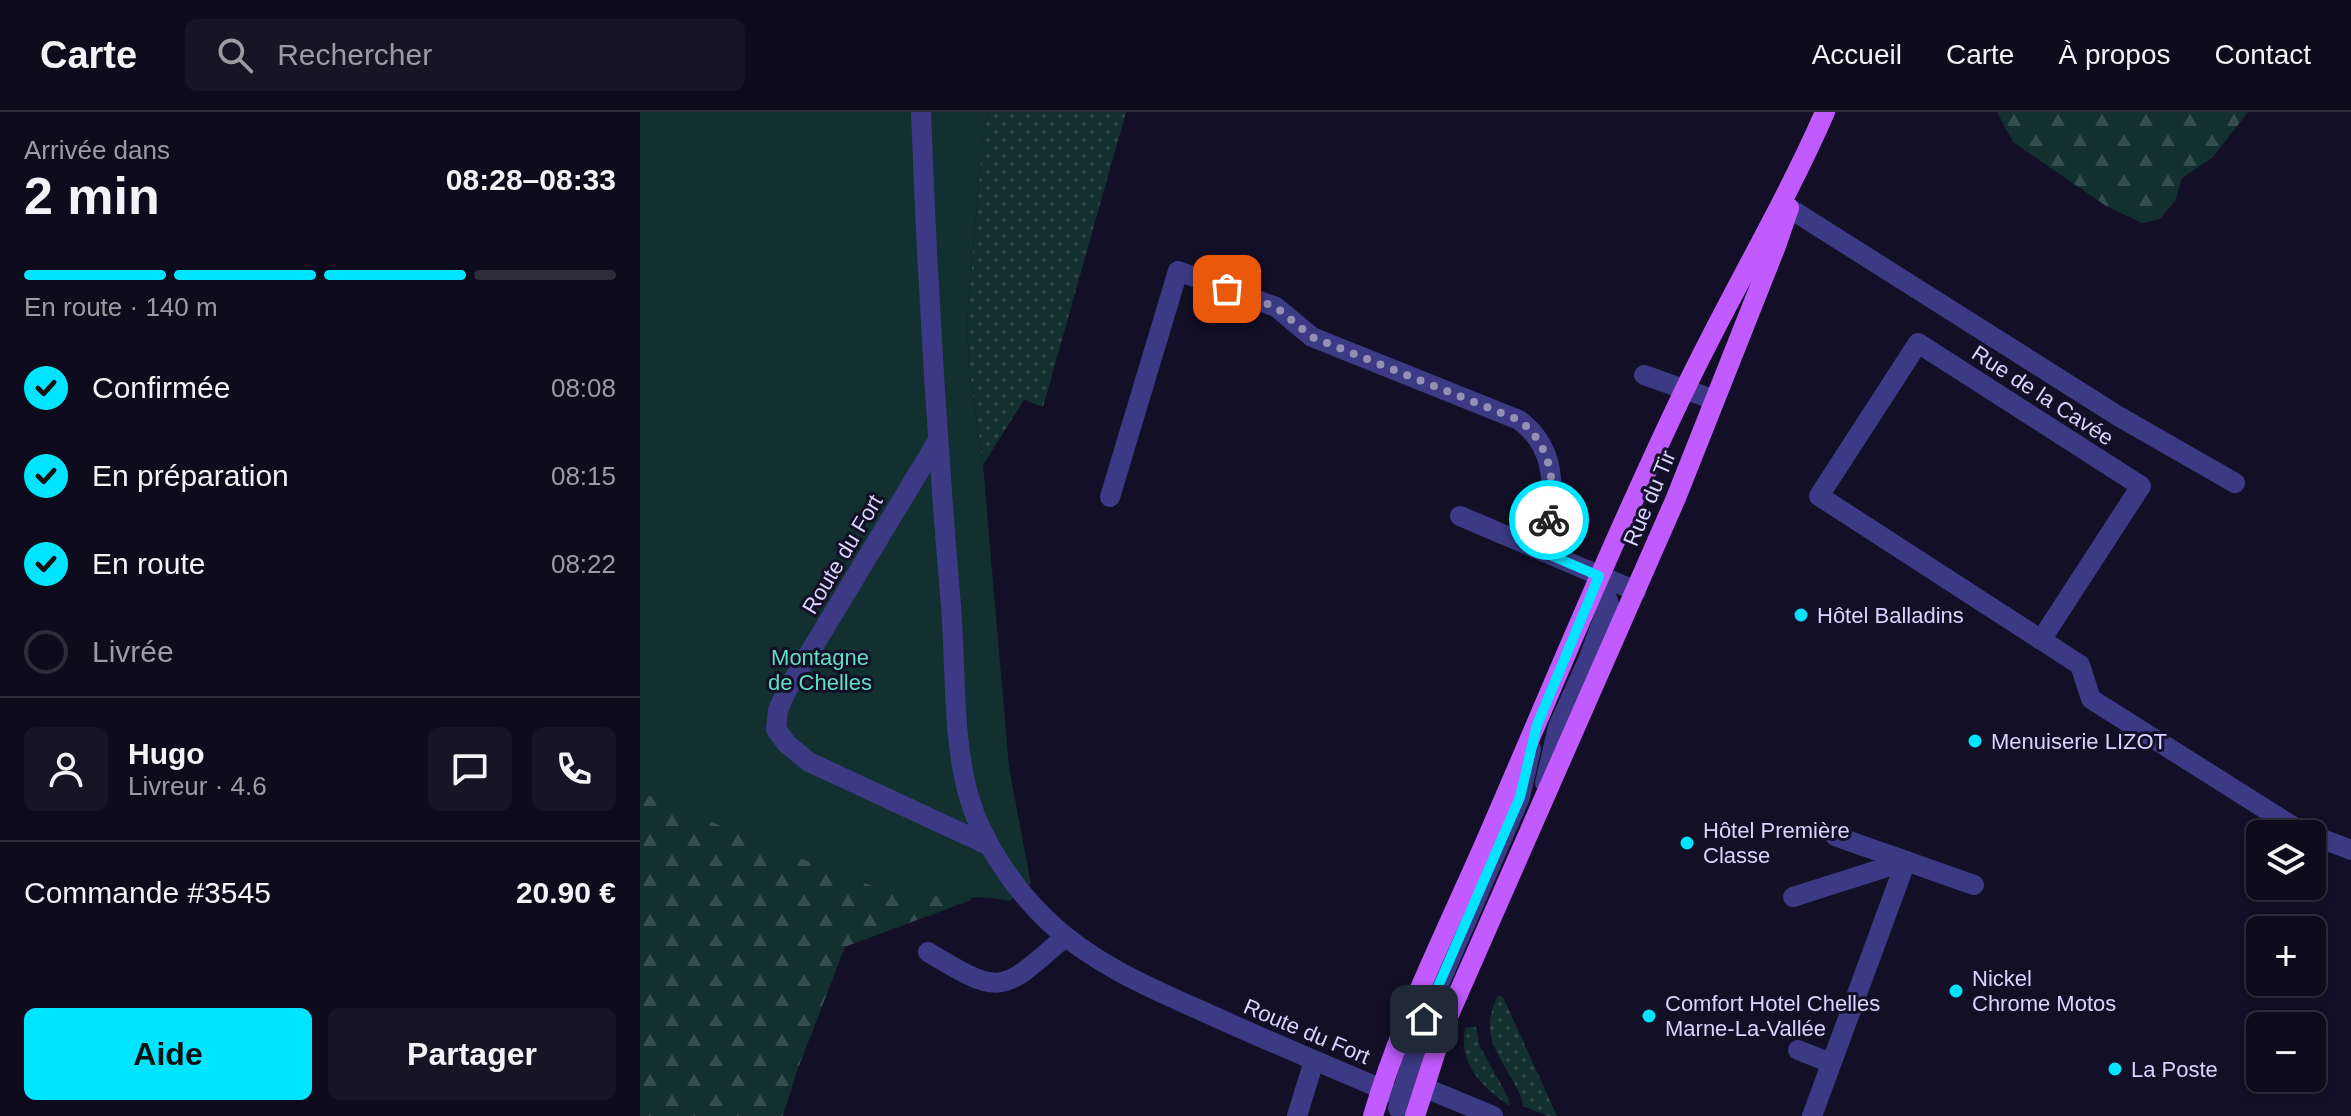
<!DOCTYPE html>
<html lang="fr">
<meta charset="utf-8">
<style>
body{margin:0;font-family:Helvetica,sans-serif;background:#171425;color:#f1f3f6;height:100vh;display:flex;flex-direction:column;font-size:30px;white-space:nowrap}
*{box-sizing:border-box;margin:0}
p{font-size:26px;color:#9b9ba3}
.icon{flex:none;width:44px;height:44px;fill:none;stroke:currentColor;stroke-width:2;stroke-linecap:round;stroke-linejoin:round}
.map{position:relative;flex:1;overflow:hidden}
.details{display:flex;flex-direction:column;background:#0e0b1c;width:640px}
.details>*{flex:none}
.buttons{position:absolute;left:1606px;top:708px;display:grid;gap:16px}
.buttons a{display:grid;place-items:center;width:80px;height:80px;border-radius:12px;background:#0e0b1c;box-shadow:0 4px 12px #0003,0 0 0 2px #2e2b3b;font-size:40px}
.pin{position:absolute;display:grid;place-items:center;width:68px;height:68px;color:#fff;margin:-34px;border-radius:16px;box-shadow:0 4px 12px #0006}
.courier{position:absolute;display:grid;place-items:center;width:80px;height:80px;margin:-40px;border:6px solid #00e5ff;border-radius:50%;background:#fff;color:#222;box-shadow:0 2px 10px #0007}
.head em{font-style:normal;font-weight:600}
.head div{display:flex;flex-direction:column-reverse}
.head{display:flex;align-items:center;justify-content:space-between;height:136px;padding:0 24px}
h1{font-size:52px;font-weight:600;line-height:60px}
.bar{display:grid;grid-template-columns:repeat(4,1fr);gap:12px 8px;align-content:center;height:96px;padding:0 24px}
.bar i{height:10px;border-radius:6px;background:#2e2b3b}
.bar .on{background:#00e5ff}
.bar p{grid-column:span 4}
.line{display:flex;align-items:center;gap:20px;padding:0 24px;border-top:2px solid #2e2b3b}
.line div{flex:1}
.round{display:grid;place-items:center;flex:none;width:84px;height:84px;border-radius:12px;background:#171425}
ol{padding:0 24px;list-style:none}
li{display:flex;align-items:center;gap:24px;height:88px}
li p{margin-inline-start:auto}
li .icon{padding:8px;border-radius:50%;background:#00e5ff;color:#111;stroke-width:4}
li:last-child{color:#9b9ba3}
li i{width:44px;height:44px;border:4px solid #2e2b3b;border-radius:50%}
.primary-button{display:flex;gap:16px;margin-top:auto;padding:16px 24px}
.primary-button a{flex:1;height:92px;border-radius:12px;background:#00e5ff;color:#111;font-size:32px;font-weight:600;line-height:92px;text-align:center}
.primary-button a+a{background:#171425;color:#f1f3f6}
header{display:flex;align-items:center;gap:48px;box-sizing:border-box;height:112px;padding:0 40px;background:#0e0b1c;border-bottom:2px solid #2e2b3b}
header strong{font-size:38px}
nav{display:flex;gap:44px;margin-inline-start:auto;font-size:28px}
.search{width:560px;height:72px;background:#171425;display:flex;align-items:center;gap:20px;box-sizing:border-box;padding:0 28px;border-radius:12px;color:#9b9ba3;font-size:30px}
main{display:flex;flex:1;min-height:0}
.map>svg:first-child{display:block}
</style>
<header>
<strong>Carte</strong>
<div class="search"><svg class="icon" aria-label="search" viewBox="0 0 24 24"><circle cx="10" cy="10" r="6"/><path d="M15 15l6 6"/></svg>Rechercher</div>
<nav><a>Accueil</a><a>Carte</a><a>À propos</a><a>Contact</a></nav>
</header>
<main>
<section class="details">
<div class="head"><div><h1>2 min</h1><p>Arrivée dans</p></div><em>08:28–08:33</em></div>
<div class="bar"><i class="on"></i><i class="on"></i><i class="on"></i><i></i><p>En route · 140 m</p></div>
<ol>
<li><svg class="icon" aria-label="check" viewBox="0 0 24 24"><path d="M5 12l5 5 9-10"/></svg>Confirmée<p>08:08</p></li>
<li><svg class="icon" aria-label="check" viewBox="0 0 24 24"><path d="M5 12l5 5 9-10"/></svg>En préparation<p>08:15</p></li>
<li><svg class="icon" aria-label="check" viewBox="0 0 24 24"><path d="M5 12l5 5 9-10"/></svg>En route<p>08:22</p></li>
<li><i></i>Livrée</li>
</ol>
<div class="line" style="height:144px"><a class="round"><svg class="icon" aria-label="person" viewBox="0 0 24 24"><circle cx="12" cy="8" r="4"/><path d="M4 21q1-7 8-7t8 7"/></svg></a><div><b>Hugo</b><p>Livreur · 4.6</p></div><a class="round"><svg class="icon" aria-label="chat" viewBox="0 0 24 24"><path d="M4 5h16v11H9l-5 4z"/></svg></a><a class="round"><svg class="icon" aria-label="phone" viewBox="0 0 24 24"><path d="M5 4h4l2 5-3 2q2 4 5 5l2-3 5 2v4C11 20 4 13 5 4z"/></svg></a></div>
<div class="line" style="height:104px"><div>Commande #3545</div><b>20.90 €</b></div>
<div class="primary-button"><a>Aide</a><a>Partager</a></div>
</section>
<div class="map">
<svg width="1711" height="1004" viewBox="0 0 1711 1004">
<defs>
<pattern id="grass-dots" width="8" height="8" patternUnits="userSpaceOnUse" patternTransform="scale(2)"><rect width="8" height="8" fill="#12302f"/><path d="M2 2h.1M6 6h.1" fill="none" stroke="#344d4e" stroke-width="1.8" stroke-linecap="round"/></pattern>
<pattern id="forest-firs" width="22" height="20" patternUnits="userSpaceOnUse" patternTransform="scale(2)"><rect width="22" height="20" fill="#12302f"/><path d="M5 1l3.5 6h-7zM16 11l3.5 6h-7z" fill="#344d4e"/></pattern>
</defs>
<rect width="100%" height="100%" fill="#130f26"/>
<g fill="url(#grass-dots)">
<path d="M348 0H486L403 295 384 288 343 353 329 256 327 208 343 22Z"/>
<path d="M858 883 863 885 917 1004H908L883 994C882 985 878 979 874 971 855 936 840 922 858 883Z"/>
<path d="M825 915H836L840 935 869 987 870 994C842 975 818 952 825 915Z"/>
</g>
<g fill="url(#forest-firs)">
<path d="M0 0 332 776 331 788 205 835 157 959 143 1004H0Z"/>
<path d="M1357 0H1608L1573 45 1542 66 1535 89 1520 107 1502 111 1466 94 1373 30Z"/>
</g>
<path fill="#12302f" d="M0 0H348L343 22 327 208 329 256 343 353 369 655 391 772 370 789 351 786 256 783 139 738 0 680Z"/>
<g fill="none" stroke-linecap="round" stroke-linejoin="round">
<g stroke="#3d3a85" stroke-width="20">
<path d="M281 0C287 165 297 330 311 494 316 555 312 626 329 685 342 730 374 777 408 809 452 851 508 875 562 899 628 929 694 957 761 985L770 1004"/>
<path d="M1149 96 1478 304 1595 371"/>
<path d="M1004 263 1075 288"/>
<path d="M297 330 147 578 138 598 136 617 147 632 169 650 350 734"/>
<path d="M470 385 538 159 636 195 672 225 879 308C924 341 912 393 903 440"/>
<path d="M820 404 996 479"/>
<path d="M1401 528 1501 374 1278 231 1179 384 1440 553 1451 587 1657 717 1669 722"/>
<path d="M905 671 918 615 948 548 969 492 959 464"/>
<path d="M1672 723 1711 738"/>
<path d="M1195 724 1334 773"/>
<path d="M1153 785 1266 749"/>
<path d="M288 840C362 885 361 881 425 825"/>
<path d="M1158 938 1191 951"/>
<path d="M768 982 783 975 853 1004"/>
<path d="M758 996 784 907 880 685 891 637"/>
<path d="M657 1004 674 949"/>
<path d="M1172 1004 1266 749"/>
</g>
<g stroke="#c25bff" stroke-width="20">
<path d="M733 1004C761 908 808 816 848 724 913 574 975 423 1046 275 1090 183 1144 94 1185 0"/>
<path d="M775 1004 804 914 1036 386 1136 134 1149 96"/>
</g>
</g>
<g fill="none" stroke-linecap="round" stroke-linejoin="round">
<path stroke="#948fb3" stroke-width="8" stroke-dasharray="0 14.4" d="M587 177 636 195 672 225 879 308C910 331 917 371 909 408"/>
<path stroke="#00e5ff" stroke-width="10" d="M784 907 880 685 897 613 959 464 903 440 909 408"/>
</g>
<g fill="#00e5ff" stroke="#130f26" stroke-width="3">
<circle cx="1161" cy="503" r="8"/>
<circle cx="1335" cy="629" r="8"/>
<circle cx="1047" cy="731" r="8"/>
<circle cx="1316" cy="879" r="8"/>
<circle cx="1009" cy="904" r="8"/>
<circle cx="1475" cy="957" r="8"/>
</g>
<g text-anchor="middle" stroke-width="6" stroke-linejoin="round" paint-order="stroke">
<g font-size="22" fill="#d9d4ff" stroke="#130f26">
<text transform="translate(1403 283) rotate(33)" y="8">Rue de la Cavée</text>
<text transform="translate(1009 386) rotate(-67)" y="8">Rue du Tir</text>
<text transform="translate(202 442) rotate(-59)" y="8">Route du Fort</text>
<text transform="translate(667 919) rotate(23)" y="8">Route du Fort</text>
</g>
<g font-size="22" fill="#d9d4ff" stroke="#130f26" text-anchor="start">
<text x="1177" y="511">Hôtel Balladins</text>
<text x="1351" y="637">Menuiserie LIZOT</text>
<text x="1063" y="726">Hôtel Première<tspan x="1063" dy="25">Classe</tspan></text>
<text x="1332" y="874">Nickel<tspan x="1332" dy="25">Chrome Motos</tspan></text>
<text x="1025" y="899">Comfort Hotel Chelles<tspan x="1025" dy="25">Marne-La-Vallée</tspan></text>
<text x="1491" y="965">La Poste</text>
</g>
<g font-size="22" fill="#5fe0c0" stroke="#130f26">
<text x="180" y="553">Montagne<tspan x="180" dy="25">de Chelles</tspan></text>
</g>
</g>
</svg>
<div class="buttons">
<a><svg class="icon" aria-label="layers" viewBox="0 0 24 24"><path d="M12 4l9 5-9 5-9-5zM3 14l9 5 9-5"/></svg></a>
<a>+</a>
<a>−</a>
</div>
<div class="pin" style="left:587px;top:177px;background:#ea580c"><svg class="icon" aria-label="bag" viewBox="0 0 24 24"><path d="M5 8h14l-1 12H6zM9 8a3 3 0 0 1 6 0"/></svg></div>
<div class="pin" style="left:784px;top:907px;background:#1f2937"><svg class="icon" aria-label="home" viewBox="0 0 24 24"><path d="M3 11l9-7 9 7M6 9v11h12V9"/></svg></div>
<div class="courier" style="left:909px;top:408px"><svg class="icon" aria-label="bike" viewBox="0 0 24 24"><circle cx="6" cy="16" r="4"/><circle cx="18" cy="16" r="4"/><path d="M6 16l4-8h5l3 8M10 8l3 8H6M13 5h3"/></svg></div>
</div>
</main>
